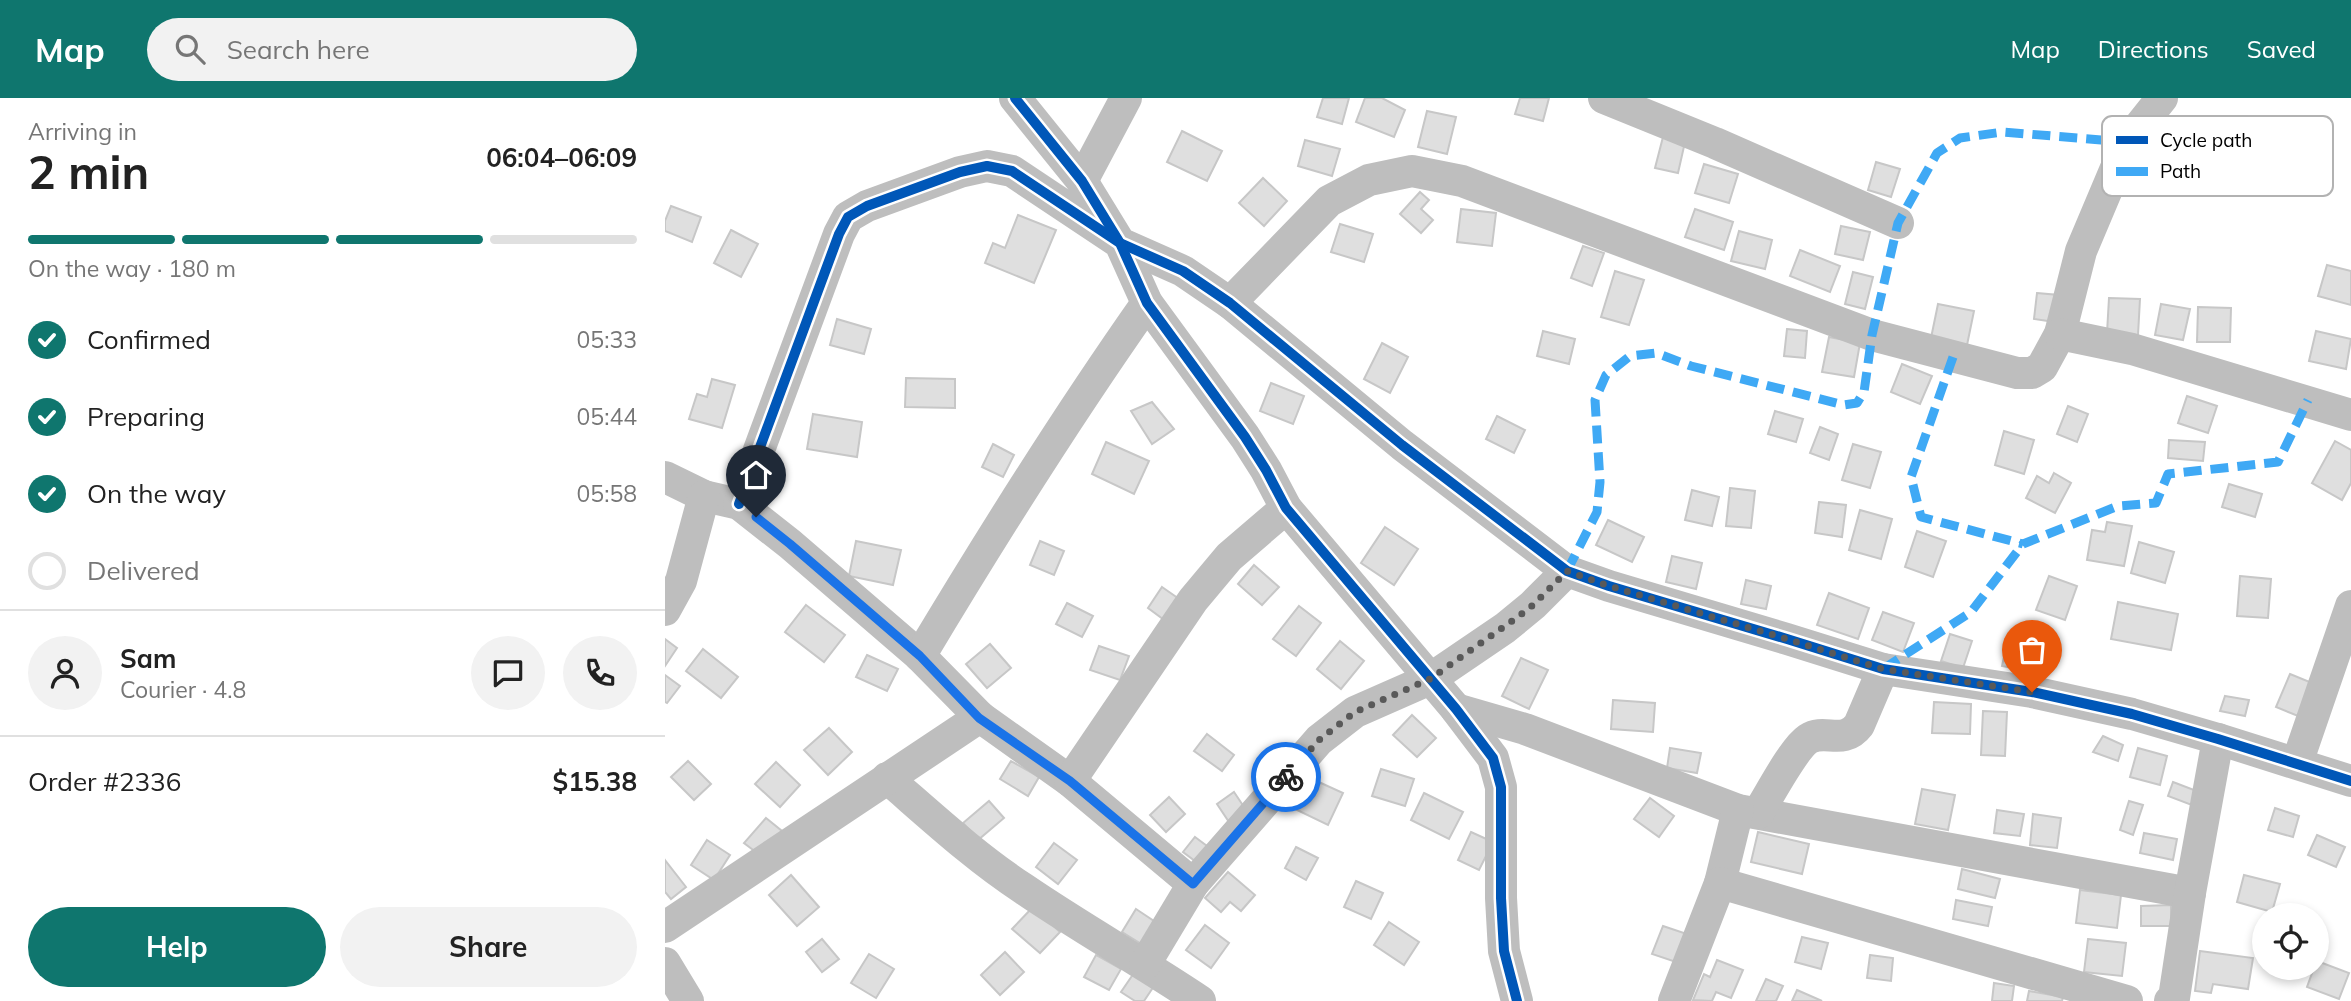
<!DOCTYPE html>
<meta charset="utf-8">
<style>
body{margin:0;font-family:Mulish,sans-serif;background:#f2f2f2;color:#222;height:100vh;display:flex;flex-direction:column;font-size:26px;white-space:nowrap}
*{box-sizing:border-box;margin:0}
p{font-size:23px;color:#767676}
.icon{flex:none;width:38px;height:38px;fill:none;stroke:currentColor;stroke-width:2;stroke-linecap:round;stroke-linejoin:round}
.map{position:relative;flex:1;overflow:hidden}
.details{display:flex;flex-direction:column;background:#fff;width:665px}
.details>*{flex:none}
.tools{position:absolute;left:1587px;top:805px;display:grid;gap:14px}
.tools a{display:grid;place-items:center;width:77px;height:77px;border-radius:50%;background:#fff;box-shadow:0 4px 10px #0003;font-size:35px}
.pin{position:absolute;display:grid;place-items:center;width:60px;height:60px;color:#fff;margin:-72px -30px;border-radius:50% 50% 50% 0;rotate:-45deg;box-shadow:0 0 7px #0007}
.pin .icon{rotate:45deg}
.courier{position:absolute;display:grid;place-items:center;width:70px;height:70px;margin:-35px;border:5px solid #1a73e8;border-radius:50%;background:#fff;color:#222;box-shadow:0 2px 9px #0007}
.overview em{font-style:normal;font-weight:700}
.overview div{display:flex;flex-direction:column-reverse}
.overview{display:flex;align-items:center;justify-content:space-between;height:119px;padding:0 28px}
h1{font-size:46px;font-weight:700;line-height:52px}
.bar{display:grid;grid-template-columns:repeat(4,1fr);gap:10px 7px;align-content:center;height:84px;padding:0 28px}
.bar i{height:9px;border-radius:5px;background:#e0e0e0}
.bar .selected{background:#0f766e}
.bar p{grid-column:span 4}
.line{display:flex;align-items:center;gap:18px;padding:0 28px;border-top:2px solid #e0e0e0}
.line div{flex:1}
.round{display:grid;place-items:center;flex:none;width:74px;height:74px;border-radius:37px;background:#f2f2f2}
ol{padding:0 28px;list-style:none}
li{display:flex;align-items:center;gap:21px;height:77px}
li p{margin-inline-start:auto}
li .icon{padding:7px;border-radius:50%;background:#0f766e;color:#fff;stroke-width:4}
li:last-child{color:#767676}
li i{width:38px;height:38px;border:4px solid #e0e0e0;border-radius:50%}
.button{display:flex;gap:14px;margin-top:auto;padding:14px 28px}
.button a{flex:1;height:80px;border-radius:42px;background:#0f766e;color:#fff;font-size:28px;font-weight:700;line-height:80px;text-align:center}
.button a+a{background:#f2f2f2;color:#222}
header{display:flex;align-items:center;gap:42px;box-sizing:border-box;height:98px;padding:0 35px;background:#0f766e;color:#fff}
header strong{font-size:33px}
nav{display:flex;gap:38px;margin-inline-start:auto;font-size:24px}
.search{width:490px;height:63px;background:#f2f2f2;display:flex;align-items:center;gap:18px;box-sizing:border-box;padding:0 24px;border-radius:38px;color:#767676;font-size:26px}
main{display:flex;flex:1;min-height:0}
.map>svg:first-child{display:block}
</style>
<header>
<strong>Map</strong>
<div class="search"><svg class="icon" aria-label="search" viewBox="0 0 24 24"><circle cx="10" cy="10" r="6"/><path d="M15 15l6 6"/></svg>Search here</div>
<nav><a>Map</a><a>Directions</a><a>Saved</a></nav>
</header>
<main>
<section class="details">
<div class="overview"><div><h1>2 min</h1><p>Arriving in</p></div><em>06:04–06:09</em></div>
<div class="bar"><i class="selected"></i><i class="selected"></i><i class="selected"></i><i></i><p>On the way · 180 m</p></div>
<ol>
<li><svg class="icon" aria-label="check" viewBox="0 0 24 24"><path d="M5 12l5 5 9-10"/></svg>Confirmed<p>05:33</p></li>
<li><svg class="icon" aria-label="check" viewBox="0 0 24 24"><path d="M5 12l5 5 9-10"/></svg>Preparing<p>05:44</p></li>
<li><svg class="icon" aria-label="check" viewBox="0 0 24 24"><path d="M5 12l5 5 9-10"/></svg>On the way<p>05:58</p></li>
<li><i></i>Delivered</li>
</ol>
<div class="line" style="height:126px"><a class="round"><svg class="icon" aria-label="person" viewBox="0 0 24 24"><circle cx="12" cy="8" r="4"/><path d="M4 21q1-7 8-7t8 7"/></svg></a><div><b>Sam</b><p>Courier · 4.8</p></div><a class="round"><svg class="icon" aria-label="chat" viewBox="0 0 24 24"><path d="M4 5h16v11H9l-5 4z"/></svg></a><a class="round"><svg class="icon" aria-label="phone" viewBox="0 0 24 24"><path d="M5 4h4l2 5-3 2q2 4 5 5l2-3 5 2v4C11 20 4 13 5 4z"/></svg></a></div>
<div class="line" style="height:91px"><div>Order #2336</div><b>$15.38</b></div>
<div class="button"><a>Help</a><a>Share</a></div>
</section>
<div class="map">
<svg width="1686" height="903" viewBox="0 0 1686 903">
<rect width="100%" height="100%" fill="#fff"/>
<g fill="#dfdfdf" stroke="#c7c7c7" stroke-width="2">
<path d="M658 0H684L677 26 652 19Z"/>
<path d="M700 0H717L740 12 729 39 691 24Z"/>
<path d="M855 0H884L878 23 850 16Z"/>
<path d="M762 13 791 19 782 56 753 49Z"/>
<path d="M517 33 557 53 542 83 502 64Z"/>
<path d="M998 39 1020 44 1013 75 990 70Z"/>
<path d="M640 42 675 51 667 78 633 68Z"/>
<path d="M1211 64 1235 71 1226 99 1203 92Z"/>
<path d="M1039 66 1073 76 1064 105 1030 95Z"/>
<path d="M598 80 622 103 599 128 574 105Z"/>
<path d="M755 94 764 102 756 111 768 122 756 135 735 116Z"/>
<path d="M6 108 36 119 27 144 0 133V123Z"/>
<path d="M796 111 831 115 827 148 792 144Z"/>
<path d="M1030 111 1068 124 1059 152 1020 139Z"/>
<path d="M353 117 391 132 369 185 320 165 328 145 340 150Z"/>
<path d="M675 126 708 136 699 164 666 154Z"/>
<path d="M1176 128 1205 134 1198 162 1170 156Z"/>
<path d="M66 132 93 146 76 179 49 165Z"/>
<path d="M1074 133 1107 142 1100 171 1066 163Z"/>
<path d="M918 148 939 155 927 188 906 180Z"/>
<path d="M1135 152 1175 168 1165 194 1125 178Z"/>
<path d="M1662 167 1686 173V207L1653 198Z"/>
<path d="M950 173 979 182 964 227 936 219Z"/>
<path d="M1188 174 1208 179 1200 211 1180 206Z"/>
<path d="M1372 195 1394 197 1390 224 1369 221Z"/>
<path d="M1444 200 1475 201 1473 237 1442 235Z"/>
<path d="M1273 206 1309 213 1302 247 1266 240Z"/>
<path d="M1496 206 1525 211 1518 242 1490 237Z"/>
<path d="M1533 209 1566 210 1565 244H1532Z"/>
<path d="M172 221 206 231 199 256 165 247Z"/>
<path d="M1122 231 1142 233 1140 260 1119 258Z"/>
<path d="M878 233 910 241 904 266 872 258Z"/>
<path d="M1651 233 1686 241 1681 271 1644 263Z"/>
<path d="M1164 239 1195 245 1189 279 1157 274Z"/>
<path d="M717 245 743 259 725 295 699 281Z"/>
<path d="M1237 266 1267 278 1255 306 1226 294Z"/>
<path d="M241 280 290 281V310L240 309Z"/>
<path d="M47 281 70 287 57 330 24 321 32 296 42 299Z"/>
<path d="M606 285 639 298 628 326 595 313Z"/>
<path d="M1522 298 1552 308 1543 335 1513 325Z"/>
<path d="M487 304 509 331 487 346 466 313Z"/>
<path d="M1403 308 1423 316 1412 344 1392 336Z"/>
<path d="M1110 313 1138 321 1131 344 1103 336Z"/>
<path d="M148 316 197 324 192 359 142 351Z"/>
<path d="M832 318 860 332 849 355 821 341Z"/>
<path d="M1155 329 1173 336 1164 362 1145 355Z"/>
<path d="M1339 333 1369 342 1359 376 1330 367Z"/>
<path d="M1504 342 1540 344 1538 363 1503 360Z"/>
<path d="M1670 343 1686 352V385L1677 402 1647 385Z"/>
<path d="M441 344 484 363 469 396 427 376Z"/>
<path d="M328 346 349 357 338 379 317 369Z"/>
<path d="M1188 346 1216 354 1205 390 1177 382Z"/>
<path d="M1389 375 1406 385 1390 415 1361 400 1372 378 1384 385Z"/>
<path d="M1564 386 1597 396 1590 419 1557 409Z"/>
<path d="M1065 390 1090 393 1086 430 1061 428Z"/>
<path d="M1027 392 1054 399 1047 428 1020 422Z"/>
<path d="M1154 404 1181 407 1177 439 1150 435Z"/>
<path d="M1195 412 1227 421 1216 461 1184 452Z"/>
<path d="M943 422 979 439 967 464 931 447Z"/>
<path d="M1442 424 1467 428 1459 468 1422 462 1427 432 1440 434Z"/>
<path d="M720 429 753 451 729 487 696 465Z"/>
<path d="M1252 433 1281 443 1268 479 1240 469Z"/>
<path d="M191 443 236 452 228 487 184 478Z"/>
<path d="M375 443 399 453 389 477 365 467Z"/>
<path d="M1474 444 1509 454 1500 485 1466 475Z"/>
<path d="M1007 458 1037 465 1031 491 1001 484Z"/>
<path d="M589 467 614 489 597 507 573 486Z"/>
<path d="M1384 478 1412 488 1400 522 1371 512Z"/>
<path d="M1575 478 1606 481 1603 520 1572 518Z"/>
<path d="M1081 482 1106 488 1101 511 1076 506Z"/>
<path d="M497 489 517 503 502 524 483 510Z"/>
<path d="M1164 495 1204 510 1193 541 1152 527Z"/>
<path d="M1453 504 1513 516 1506 552 1446 541Z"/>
<path d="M402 505 428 518 417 539 391 526Z"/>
<path d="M141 507 180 537 159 564 120 534Z"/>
<path d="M634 508 656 525 631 558 608 541Z"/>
<path d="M1218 514 1249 525 1238 554 1207 542Z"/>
<path d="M1285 536 1307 543 1298 570 1276 563Z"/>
<path d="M1343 540 1369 545 1363 573 1337 568Z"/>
<path d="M0 541 12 550 0 568Z"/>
<path d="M675 543 699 563 676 591 652 571Z"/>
<path d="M325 546 346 570 322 590 301 566Z"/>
<path d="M434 548 464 558 455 582 425 572Z"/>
<path d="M38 551 73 579 56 600 21 573Z"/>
<path d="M202 557 233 571 222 593 191 579Z"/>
<path d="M856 560 883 572 864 611 837 598Z"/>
<path d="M1625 576 1652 587 1638 620 1611 609Z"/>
<path d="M0 577 15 588 2 605 0 604Z"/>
<path d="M1560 598 1584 602 1580 618 1555 613Z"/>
<path d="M948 602 990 605 988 634 946 631Z"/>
<path d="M1269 604 1306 606 1305 636 1267 635Z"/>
<path d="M1318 613 1342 614 1340 658 1316 657Z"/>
<path d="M747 617 771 640 752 659 728 637Z"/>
<path d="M164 630 187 654 163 677 139 652Z"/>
<path d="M542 636 569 657 557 673 529 653Z"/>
<path d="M1438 638 1458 647 1453 663 1428 654Z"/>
<path d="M1005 650 1036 655 1032 675 1002 670Z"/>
<path d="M1473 650 1502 658 1495 687 1465 679Z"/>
<path d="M23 663 46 686 29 702 6 679Z"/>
<path d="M346 663 374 679 363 698 335 681Z"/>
<path d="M111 664 135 687 115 709 90 686Z"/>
<path d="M716 671 749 681 740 708 707 698Z"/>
<path d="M645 680 678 695 663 727 630 711Z"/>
<path d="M1508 684 1537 695 1532 709 1503 698Z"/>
<path d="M1257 691 1290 697 1283 732 1250 726Z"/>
<path d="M569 694 581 712 564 724 552 706Z"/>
<path d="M759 695 798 714 784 741 746 722Z"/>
<path d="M504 699 520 716 501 734 485 717Z"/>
<path d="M985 700 1009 718 994 739 969 721Z"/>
<path d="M324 703 339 720 313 742 298 725Z"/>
<path d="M1464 703 1478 707 1468 737 1455 732Z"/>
<path d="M1610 710 1634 718 1628 739 1603 732Z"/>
<path d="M1332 712 1359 716 1355 738 1329 735Z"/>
<path d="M1368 716 1396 720 1392 750 1365 747Z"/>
<path d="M101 720 117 733 96 758 79 745Z"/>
<path d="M806 734 828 744 814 772 793 762Z"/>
<path d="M1093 734 1144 746 1137 776 1086 764Z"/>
<path d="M1479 735 1512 741 1508 762 1475 755Z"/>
<path d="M1652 737 1680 749 1671 769 1643 757Z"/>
<path d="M530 739 546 751 534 766 518 754Z"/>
<path d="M42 742 65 757 49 782 26 767Z"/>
<path d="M389 745 412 762 393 786 371 769Z"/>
<path d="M631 749 653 760 641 782 620 770Z"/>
<path d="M0 762 21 789 6 801 0 794Z"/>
<path d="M1297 771 1335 781 1330 800 1293 791Z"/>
<path d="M563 774 590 797 576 813 565 804 556 814 540 800Z"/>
<path d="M126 777 154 809 132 828 104 797Z"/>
<path d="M1579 777 1615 786 1607 814 1572 804Z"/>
<path d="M691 783 718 795 706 821 679 809Z"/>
<path d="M1415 792 1456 797 1452 830 1411 825Z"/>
<path d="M1291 802 1327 809 1323 828 1288 821Z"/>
<path d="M1506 807V828H1476V808Z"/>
<path d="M368 809 395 834 375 855 347 831Z"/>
<path d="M471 811 492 825 478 847 457 834Z"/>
<path d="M724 824 754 844 739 867 709 847Z"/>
<path d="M540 827 564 845 546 870 521 852Z"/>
<path d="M998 828 1028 838 1017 866 987 856Z"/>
<path d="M1137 839 1163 845 1156 871 1130 864Z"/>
<path d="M157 841 174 861 157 874 141 854Z"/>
<path d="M1423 841 1461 845 1457 878 1419 874Z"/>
<path d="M1535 853 1588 860 1583 891 1548 886 1546 895 1530 893Z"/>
<path d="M340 854 359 874 335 897 316 877Z"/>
<path d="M204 856 229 871 211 900 186 885Z"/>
<path d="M431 857 456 871 444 892 419 879Z"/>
<path d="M1205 857 1228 860 1226 883 1202 880Z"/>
<path d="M1052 862 1078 872 1066 900 1051 894 1047 903 1028 902 1039 876 1045 879Z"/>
<path d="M1652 863 1684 875 1674 901 1642 889 1649 870H1652Z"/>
<path d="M471 872 491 885 479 903H470L456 894Z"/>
<path d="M1101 881 1118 888 1111 903H1091Z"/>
<path d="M1329 885 1349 888 1347 903H1327Z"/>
<path d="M1132 892 1157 903H1127Z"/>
<path d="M1364 893 1398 899 1397 903H1362Z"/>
</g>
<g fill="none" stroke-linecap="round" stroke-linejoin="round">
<g stroke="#bebebe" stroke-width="32">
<path d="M350 0 417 83 455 145 518 173 565 205 737 347 902 473 944 488 1122 541 1218 571 1367 594 1467 616 1553 641 1686 683"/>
<path d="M939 0 1050 45 1233 125"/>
<path d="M417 83 461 0"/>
<path d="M565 205 664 103 704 82 747 73 797 83 1207 237 1352 275H1367L1377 269 1395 236 1416 153 1462 44 1497 0"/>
<path d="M1395 236 1467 251 1686 317"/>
<path d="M0 379 39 398 74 406 125 446 255 558 315 619 405 683 528 786"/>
<path d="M74 406 174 136 183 119 202 108 295 74 322 68 347 73 455 145 482 205 580 339 601 372 621 410 791 611 828 660 836 689V800L839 853 852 903"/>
<path d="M0 512 16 483 39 398"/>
<path d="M255 558C327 438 401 320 482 205"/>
<path d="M791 611 860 631 1073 712 1525 795"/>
<path d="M1632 665 1686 508"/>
<path d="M222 680C266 718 310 759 359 791 416 830 477 864 535 903"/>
<path d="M405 683 528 502 564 459 621 410"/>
<path d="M1093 715C1104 698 1128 651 1143 641 1160 630 1178 648 1194 627L1218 571"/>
<path d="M1055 785 1073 712"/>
<path d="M0 829 315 619"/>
<path d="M0 865 23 903"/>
<path d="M480 866 528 786 654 642 690 614 765 581 840 530 868 507 902 473"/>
<path d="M1009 903 1055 785 1462 903"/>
<path d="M1505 903 1509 900 1525 795 1553 641"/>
</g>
<g stroke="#3fa9f5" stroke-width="9" stroke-dasharray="18 9" stroke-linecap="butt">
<path d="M1288 259 1246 379 1256 419 1358 446"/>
<path d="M902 473 932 414 935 384 930 302 941 277 965 258 991 255 1026 268 1179 307 1192 305 1199 294 1207 237 1233 125 1272 55 1295 40 1338 34 1462 44"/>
<path d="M1218 571 1306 514 1358 446 1453 408 1491 405 1503 376 1613 364 1643 302"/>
</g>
<g stroke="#fff" stroke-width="15">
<g id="cycleway">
<path d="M350 0 417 83 455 145 518 173 565 205 737 347 902 473 944 488 1122 541 1218 571 1367 594 1467 616 1553 641 1686 683"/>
<path d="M74 406 174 136 183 119 202 108 295 74 322 68 347 73 455 145 482 205 580 339 601 372 621 410 791 611 828 660 836 689V800L839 853 852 903"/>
</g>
</g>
<use href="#cycleway" stroke="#0057b8" stroke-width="10"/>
</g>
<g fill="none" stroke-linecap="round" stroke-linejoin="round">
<path stroke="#595959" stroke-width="7" stroke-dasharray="0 12.6" d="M621 679 654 642 690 614 765 581 854 518 868 507 902 473 944 488 1122 541 1218 571 1367 594"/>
<path stroke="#1a73e8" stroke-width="9" d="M91 419 125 446 255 558 314 620 405 683 528 786 621 679"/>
</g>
<rect x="1437" y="18" width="231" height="80" rx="10" fill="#fff" stroke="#b2b2b2" stroke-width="2"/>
<rect x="1451" y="38" width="32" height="8" fill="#0057b8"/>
<rect x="1451" y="69" width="32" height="9" fill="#3fa9f5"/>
<g font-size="19" fill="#000">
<text x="1495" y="49">Cycle path</text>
<text x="1495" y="80">Path</text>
</g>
</svg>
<div class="tools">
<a><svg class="icon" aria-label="locate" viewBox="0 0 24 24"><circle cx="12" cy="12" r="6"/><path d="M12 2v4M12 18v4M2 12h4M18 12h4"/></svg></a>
</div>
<div class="pin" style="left:1367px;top:594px;background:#ea580c"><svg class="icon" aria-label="bag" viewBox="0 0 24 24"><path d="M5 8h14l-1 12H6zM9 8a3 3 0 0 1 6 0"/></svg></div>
<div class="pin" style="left:91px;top:419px;background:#1f2937"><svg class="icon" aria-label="home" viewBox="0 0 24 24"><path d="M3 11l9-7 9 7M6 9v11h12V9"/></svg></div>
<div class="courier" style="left:621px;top:679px"><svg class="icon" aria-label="bike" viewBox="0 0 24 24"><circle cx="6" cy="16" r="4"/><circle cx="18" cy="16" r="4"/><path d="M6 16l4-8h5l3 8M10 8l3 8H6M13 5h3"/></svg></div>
</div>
</main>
